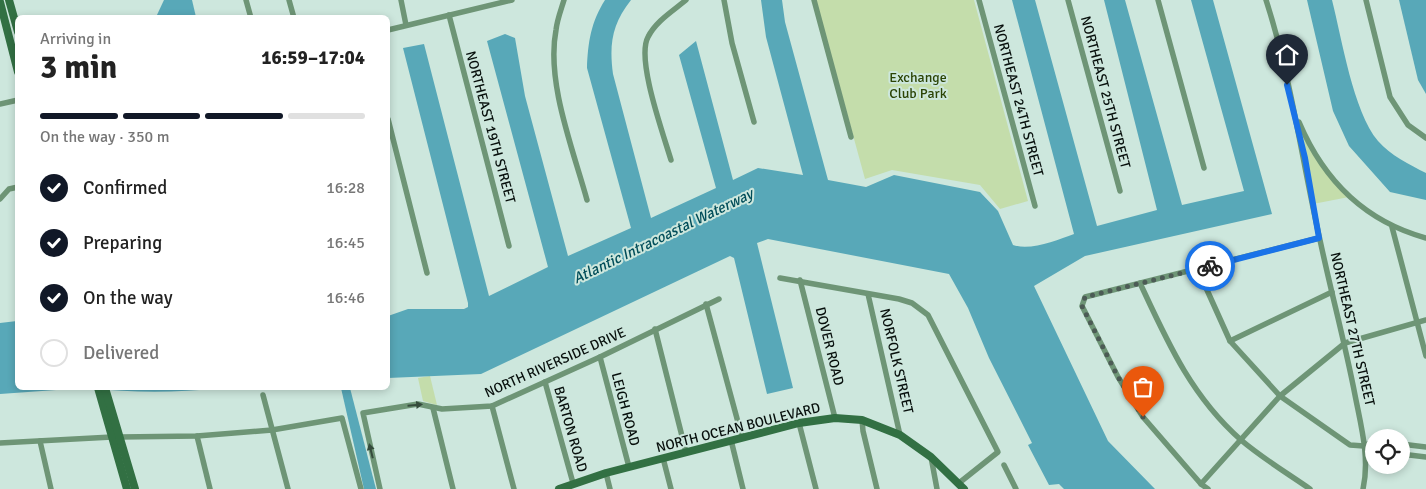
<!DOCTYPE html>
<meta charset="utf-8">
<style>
body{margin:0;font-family:Signika,sans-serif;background:#f6f6f6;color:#222;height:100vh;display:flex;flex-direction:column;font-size:19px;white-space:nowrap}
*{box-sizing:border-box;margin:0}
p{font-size:16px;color:#767676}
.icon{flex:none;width:28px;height:28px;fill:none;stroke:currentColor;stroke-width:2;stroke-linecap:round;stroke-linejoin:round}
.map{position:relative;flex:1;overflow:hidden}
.side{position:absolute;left:15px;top:15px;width:375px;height:375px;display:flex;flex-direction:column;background:#fff;border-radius:8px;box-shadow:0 2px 8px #0003}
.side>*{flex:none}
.buttons{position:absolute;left:1365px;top:429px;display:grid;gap:10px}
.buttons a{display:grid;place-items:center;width:45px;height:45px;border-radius:50%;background:#fff;box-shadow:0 2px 8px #0003;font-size:25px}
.pin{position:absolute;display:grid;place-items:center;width:42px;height:42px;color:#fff;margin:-51px -21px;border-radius:50% 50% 50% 0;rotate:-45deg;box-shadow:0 0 5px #0007}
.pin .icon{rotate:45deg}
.courier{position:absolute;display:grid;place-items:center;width:50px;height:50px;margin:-25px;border:4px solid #1a73e8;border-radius:50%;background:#fff;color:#222;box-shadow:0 1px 6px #0007}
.head em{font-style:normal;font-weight:700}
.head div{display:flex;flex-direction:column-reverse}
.head{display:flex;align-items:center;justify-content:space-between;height:85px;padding:0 25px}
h1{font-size:32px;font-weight:700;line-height:38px}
.bar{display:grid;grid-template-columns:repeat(4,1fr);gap:8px 5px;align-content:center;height:60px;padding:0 25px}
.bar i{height:6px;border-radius:4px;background:#e0e0e0}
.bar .selected{background:#111827}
.bar p{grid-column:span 4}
ol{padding:0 25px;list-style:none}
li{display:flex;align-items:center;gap:15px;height:55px}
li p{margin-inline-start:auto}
li .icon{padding:5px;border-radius:50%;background:#111827;color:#fff;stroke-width:4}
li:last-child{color:#767676}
li i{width:28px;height:28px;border:2px solid #e0e0e0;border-radius:50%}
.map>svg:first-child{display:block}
</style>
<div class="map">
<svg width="1426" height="489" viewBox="0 0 1426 489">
<rect width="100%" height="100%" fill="#cde7dd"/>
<g fill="#c4ddab">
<path d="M816 0H974L1028 201 1000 209 980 185 892 170 865 179Z"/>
<path d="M1299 134 1306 138 1349 197 1313 204Z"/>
<path d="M430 376 437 405 423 401 418 378Z"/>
</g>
<g fill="#58a8b8">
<path d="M164 0H192L196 17H156Z"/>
<path d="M605 0H631C612 24 609 44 613 74L651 218 716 188 679 55 696 41 733 180 758 168 803 175 766 37 761 0H782L785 22 828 180 866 187 894 175 980 192 998 211 1013 245C1031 251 1057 240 1074 234L1012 0H1035L1097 226 1157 210 1104 0H1125L1182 205 1244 191 1191 0H1213L1272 214 1085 256 1034 286 1108 441 1155 489H1064L1059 484 1049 485 1028 445 1032 443 989 358 968 308 949 274 768 239 757 243 793 388 767 394 734 258 730 256 481 374 388 378V316L408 309H464L468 307V303L403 48 424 44 489 296 548 267 487 41 505 34 515 38 525 96 568 256 631 228 587 68C588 42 591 22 605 0Z"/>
<path d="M1307 0H1332C1342 39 1353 111 1378 141 1390 155 1410 165 1426 173V200L1390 192 1349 146 1333 111Z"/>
<path d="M1399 0H1426V94L1418 80Z"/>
<path d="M17 321 18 388H84L0 394V323Z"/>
<path d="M90 388H219C177 393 132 393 90 388Z"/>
<path d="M341 388H350L376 489H364Z"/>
</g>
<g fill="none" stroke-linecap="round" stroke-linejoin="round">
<g stroke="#6e9576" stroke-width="5.5">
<path d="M246 0 251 18"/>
<path d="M289 0 294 18"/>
<path d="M401 0 406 25"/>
<path d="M564 0C561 10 557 20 556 30 546 82 573 149 587 200"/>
<path d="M724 0 732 43 754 122"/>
<path d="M814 0 851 137"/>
<path d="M979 0 1035 206"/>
<path d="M1068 0 1120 191"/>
<path d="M1158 0 1204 168"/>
<path d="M1266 0C1291 77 1302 161 1320 240 1331 292 1345 343 1355 395 1361 426 1370 458 1363 489"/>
<path d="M1366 0 1390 97 1408 125 1426 138"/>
<path d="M449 15 509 246"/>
<path d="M388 30 512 0"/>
<path d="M0 104 18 100"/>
<path d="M388 119 427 273"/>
<path d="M1299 122C1324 181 1364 221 1426 238"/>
<path d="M671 160C663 133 636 59 648 37 656 21 673 11 686 0"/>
<path d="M0 199 9 189 18 187"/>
<path d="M1392 227 1426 356"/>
<path d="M1198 270 1230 341 1280 396 1350 445 1364 446 1374 441"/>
<path d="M780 278 899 299 912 303 928 315 998 452 959 483"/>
<path d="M800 280 835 418"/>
<path d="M1140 283C1167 341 1191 396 1241 440 1262 458 1287 473 1310 489"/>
<path d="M868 294 900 435"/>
<path d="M706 304 742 437"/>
<path d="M655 329 686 452"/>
<path d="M1230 341 1332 292"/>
<path d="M600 357 629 467"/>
<path d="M545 382 573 483"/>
<path d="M263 395 288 489"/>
<path d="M492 406 514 489"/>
<path d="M433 408 453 489"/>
<path d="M862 420 863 431 877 489"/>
<path d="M799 423 816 489"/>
<path d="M197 436 210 489"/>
<path d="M120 437 197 436 272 430 342 418 361 489"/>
<path d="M731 440 743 489"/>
<path d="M40 441 51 489"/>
<path d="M0 443 112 437"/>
<path d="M1401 444 1426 447"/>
<path d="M1364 446 1374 451"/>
<path d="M1401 454 1426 457"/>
<path d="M931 457 937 489"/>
<path d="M663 458 671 489"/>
<path d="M1004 465 1016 489"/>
<path d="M606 473 610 489"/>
<path d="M1201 484 1280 396 1345 343 1426 320"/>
<path d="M380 489 363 413 418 404 442 409 492 406 600 357 719 299"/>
<path d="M1208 489 1201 484 1143 417 1118 377 1082 306 1085 297 1319 238"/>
</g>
<g stroke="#327043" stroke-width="8">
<path d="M9 0 18 32"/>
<path d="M0 2 18 72"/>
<path d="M98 388 127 489"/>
<path d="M105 388 135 489"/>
<path d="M559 489 606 473 799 423 835 418 862 420 900 435 931 457 964 489"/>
</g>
</g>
<defs><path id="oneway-solid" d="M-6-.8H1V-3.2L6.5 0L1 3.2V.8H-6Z" transform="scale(1.25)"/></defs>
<g fill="#354b3c">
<use href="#oneway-solid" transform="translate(415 405) rotate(-5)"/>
<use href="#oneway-solid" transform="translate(371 451) rotate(-104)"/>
</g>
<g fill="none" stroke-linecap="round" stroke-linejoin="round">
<path stroke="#4c5b55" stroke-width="5" stroke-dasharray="0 9" d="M1143 417 1118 377 1082 306 1085 297 1210 266"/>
<path stroke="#1a73e8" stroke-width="6" d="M1210 266 1319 238 1305 158 1287 85"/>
</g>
<g text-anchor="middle" stroke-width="4" stroke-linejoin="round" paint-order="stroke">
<g font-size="14" fill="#2b4405" stroke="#cde7dd">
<text x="918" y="82">Exchange<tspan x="918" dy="16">Club Park</tspan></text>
</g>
<g font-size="14" fill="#070f0c" stroke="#cde7dd">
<text transform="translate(1106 92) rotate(75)" y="5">NORTHEAST 25TH STREET</text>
<text transform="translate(1019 100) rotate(75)" y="5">NORTHEAST 24TH STREET</text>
<text transform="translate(491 127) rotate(75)" y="5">NORTHEAST 19TH STREET</text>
<text transform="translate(1353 329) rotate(77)" y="5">NORTHEAST 27TH STREET</text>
<text transform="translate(830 346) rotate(76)" y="5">DOVER ROAD</text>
<text transform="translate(897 361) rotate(77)" y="5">NORFOLK STREET</text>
<text transform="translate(555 362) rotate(-24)" y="5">NORTH RIVERSIDE DRIVE</text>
<text transform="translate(626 409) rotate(75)" y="5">LEIGH ROAD</text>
<text transform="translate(738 427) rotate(-14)" y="5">NORTH OCEAN BOULEVARD</text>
<text transform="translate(571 429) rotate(74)" y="5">BARTON ROAD</text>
</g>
<g font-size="15" font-style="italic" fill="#004d59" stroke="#cde7dd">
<text transform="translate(663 236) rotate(-26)" y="5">Atlantic Intracoastal Waterway</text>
</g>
</g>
</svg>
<div class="buttons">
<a><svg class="icon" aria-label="locate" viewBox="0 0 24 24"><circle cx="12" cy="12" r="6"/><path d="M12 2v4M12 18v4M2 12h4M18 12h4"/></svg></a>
</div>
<div class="pin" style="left:1143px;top:417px;background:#ea580c"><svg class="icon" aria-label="bag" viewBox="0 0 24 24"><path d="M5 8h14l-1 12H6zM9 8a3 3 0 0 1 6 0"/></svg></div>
<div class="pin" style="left:1287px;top:85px;background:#1f2937"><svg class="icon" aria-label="home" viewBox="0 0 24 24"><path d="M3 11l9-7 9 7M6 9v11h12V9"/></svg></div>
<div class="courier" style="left:1210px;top:266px"><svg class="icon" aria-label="bike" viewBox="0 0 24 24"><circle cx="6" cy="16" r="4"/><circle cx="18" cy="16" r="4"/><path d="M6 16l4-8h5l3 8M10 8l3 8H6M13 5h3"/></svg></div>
<section class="side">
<div class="head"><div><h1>3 min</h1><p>Arriving in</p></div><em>16:59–17:04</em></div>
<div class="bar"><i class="selected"></i><i class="selected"></i><i class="selected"></i><i></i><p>On the way · 350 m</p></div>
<ol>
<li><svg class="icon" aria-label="check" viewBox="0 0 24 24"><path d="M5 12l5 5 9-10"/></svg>Confirmed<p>16:28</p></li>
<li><svg class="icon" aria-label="check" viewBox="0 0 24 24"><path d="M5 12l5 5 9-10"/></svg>Preparing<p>16:45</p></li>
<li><svg class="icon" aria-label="check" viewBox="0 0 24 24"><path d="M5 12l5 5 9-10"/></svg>On the way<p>16:46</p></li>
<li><i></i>Delivered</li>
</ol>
</section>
</div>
